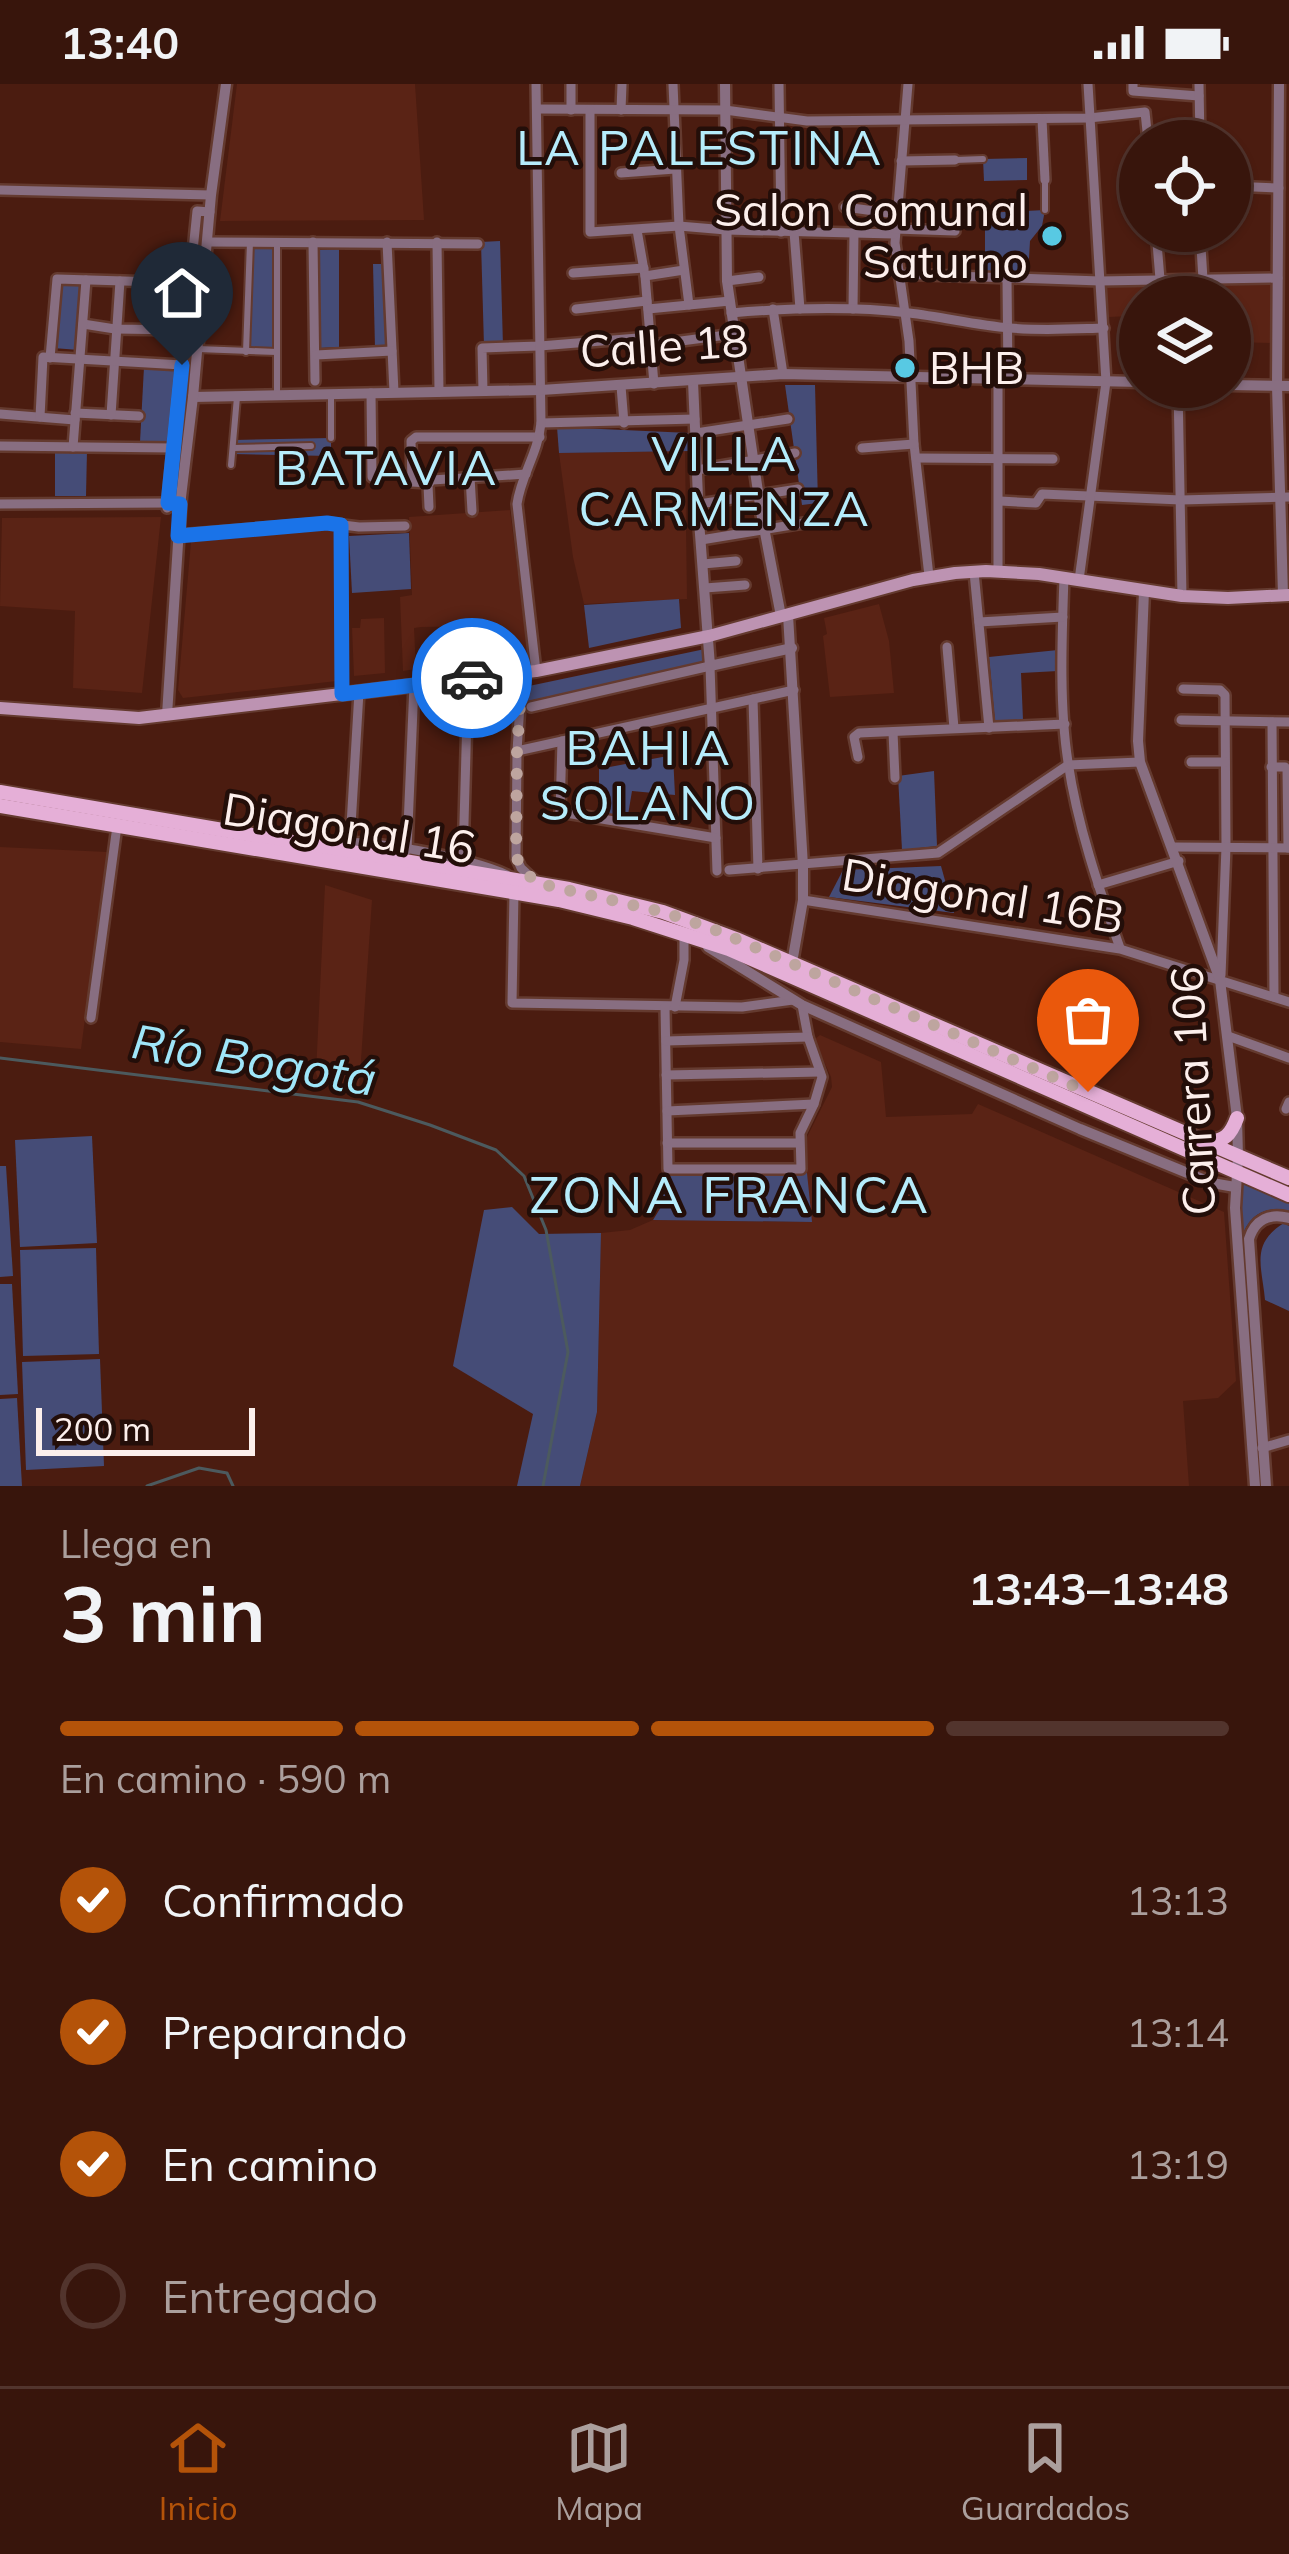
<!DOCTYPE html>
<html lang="es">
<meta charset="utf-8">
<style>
body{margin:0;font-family:Mulish,sans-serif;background:#3f1e15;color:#f1f3f6;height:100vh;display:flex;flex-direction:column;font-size:45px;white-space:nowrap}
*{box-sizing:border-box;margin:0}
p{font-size:39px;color:#ab9f9d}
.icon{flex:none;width:66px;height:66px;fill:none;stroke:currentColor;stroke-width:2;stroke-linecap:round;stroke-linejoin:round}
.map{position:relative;height:1402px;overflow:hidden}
.details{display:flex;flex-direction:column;background:#38150c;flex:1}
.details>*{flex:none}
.buttons{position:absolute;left:1119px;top:36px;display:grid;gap:24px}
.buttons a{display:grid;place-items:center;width:132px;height:132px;border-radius:50%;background:#38150c;box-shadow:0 3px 9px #0004,0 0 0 3px #52342d;font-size:60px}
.scale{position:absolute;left:36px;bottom:30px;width:219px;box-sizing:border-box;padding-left:12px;border:6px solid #fcefec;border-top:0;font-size:33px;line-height:42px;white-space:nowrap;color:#fcefec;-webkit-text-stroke:9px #230e09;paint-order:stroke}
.pin{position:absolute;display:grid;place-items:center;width:102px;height:102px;color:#fff;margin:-123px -51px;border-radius:50% 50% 50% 0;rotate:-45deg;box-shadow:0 0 12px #0007}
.pin .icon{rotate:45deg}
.courier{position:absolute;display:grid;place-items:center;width:120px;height:120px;margin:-60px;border:9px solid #1a73e8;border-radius:50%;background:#fff;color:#222;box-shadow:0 3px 15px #0007}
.head em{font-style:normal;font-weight:700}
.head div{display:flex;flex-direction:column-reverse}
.head{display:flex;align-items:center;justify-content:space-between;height:204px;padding:0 60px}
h1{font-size:78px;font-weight:700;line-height:90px}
.bar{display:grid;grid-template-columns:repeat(4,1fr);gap:18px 12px;align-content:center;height:144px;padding:0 60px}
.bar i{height:15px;border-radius:9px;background:#52342d}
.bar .active{background:#b45309}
.bar p{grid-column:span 4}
ol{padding:0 60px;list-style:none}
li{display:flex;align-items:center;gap:36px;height:132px}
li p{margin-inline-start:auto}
li .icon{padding:12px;border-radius:50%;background:#b45309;color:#fff;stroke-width:4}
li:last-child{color:#ab9f9d}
li i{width:66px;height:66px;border:6px solid #52342d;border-radius:50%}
.status{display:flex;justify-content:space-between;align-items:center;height:84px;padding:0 60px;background:#38150c;direction:ltr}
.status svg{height:33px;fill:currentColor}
.tabs{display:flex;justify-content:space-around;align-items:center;height:168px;border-top:3px solid #52342d;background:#38150c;font-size:33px;color:#ab9f9d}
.tabs a{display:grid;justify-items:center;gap:6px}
.tabs .active{color:#b45309}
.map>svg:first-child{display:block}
</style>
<div class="status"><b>13:40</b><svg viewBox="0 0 49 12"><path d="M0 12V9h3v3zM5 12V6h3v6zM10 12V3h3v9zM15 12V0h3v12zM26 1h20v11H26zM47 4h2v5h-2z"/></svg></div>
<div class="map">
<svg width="1289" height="1402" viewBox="0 0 1289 1402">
<rect width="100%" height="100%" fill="#4b1c10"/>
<g fill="#5a2315">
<path d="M237 0H415L424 136 220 137Z"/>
<path d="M1274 198 1273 259 1230 258V213H1140V256L1133 255 1131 232 1109 233 1106 202Z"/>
<path d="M685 367 687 515 584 520 573 473 559 369Z"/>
<path d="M510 426 529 575H522L520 564 499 566 496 542 421 543 414 544 416 585 403 587 400 513 412 511 409 433Z"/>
<path d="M161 433 142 609 73 604 75 527 0 522 2 434Z"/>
<path d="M330 446 336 448 339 452 340 592 337 597 183 614 178 606 191 458Z"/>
<path d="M879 520 889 557 894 609 830 613 823 552 827 550 824 534Z"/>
<path d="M384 534 385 589 354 592 352 544H360L361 535Z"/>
<path d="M0 763 107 768 81 965 0 958Z"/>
<path d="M325 801 372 816 359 1005 320 1001 316 989Z"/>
<path d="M820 951 881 978 886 1033 972 1030 978 1020 1224 1128 1236 1297 1218 1314 1183 1317 1189 1402H580L597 1328 601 1149 630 1146 653 1136 811 1138 804 1059 832 1003 831 993 816 960 815 955Z"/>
</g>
<g fill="#454c77">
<path d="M1027 74V96L984 97 983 75Z"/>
<path d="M1045 126 1042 142 1030 157 1028 192H985V129Z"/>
<path d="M500 157 503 262H484L481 158Z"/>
<path d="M275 164 273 264H247L253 165Z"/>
<path d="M339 165V263L319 264 316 166Z"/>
<path d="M373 180H384L389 263 375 264Z"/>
<path d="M83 197 79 266 53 264 59 198Z"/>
<path d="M144 283 175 285 169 360 140 358Z"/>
<path d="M785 301H815L818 419 802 421Z"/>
<path d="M557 343 690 349 692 367 559 369Z"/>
<path d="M331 354V372L233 370 234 356Z"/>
<path d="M55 366H87L86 412H55Z"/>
<path d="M409 449 411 505 352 509 349 452Z"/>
<path d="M679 515 681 544 589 564 584 521Z"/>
<path d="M705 565 707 581 528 617 529 602Z"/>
<path d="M1058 566V587L1021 589 1023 636 995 638 989 573Z"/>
<path d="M673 671 675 711 632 707 627 737 599 733V685Z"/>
<path d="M934 687 937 762 902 766 898 692Z"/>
<path d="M941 782 954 829 829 813 843 786Z"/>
<path d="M92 1052 97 1159 20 1163 15 1056Z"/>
<path d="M0 1082H6L13 1192 0 1193Z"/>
<path d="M807 1089 812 1138 653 1136 661 1123 664 1092Z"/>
<path d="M1242 1097 1289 1117V1127C1266 1121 1248 1131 1242 1154L1239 1114Z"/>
<path d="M512 1123 539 1150 601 1149 597 1328 580 1402H517L533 1330 453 1282 484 1126Z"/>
<path d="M1284 1139 1289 1142V1227L1265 1216C1262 1182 1250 1160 1284 1139Z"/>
<path d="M96 1164 99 1270 23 1272 20 1166Z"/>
<path d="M0 1200H12L18 1310 0 1311Z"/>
<path d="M100 1275 104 1382 26 1386 22 1278Z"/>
<path d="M17 1314 22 1402H0V1315Z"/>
</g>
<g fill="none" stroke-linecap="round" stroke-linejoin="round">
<g stroke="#4c5a5e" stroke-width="3">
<path d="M0 974 358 1018 430 1041 496 1066 524 1092 546 1146 568 1268 543 1402"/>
<path d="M147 1402 199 1384 227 1389 233 1402"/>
</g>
<g stroke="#643a2f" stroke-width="10">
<g id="pedestrian">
<path d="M955 76 983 75"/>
<path d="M1045 96V126"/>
<path d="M198 265 277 268"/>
<path d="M246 268 250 158"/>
<path d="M277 311V159"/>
<path d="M331 354V310"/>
<path d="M233 364 311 362"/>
<path d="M231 381 237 313"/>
</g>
</g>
<g stroke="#643a2f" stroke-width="14">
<g id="minor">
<path d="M571 0V26"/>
<path d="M673 0 679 142 689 221"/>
<path d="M779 0 781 148"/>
<path d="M908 0 895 159 909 257 914 360 929 492"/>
<path d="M1133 0V7L1199 12"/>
<path d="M1199 0 1200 57"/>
<path d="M537 25 725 26 807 37 1089 34 1145 28 1148 57"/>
<path d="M590 26V148L679 142 726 146 894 150"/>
<path d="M621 26 622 0"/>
<path d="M1042 35 1045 96"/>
<path d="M901 77 955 76"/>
<path d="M621 89 675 85"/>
<path d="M1230 102 1279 104"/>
<path d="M0 106 211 111"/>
<path d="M845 123 896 130"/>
<path d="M895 145 955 147"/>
<path d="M637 146 645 192 654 300"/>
<path d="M1156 147 1160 195"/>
<path d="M1200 147 1203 195"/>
<path d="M794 148 800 225"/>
<path d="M207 158 478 160"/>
<path d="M313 158 315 297"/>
<path d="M387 158 394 308"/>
<path d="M437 158 439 308"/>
<path d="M573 189 644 184"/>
<path d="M898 190 1100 197 1278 194"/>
<path d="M645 192 684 186"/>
<path d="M1007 195 1008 295"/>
<path d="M727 197 759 193"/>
<path d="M576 225 647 217"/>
<path d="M648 225 730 217"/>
<path d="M773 225 783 290"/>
<path d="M853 225 854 148"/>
<path d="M731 229C790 224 850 222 909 229 943 233 976 241 1010 244 1042 247 1072 245 1104 244"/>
<path d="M83 240 115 245 185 246"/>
<path d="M651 261 734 250"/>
<path d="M316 271 392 267"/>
<path d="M50 274 57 195 190 199"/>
<path d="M621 302 624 339"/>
<path d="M1178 303 1182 512"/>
<path d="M483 307 482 264 540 262 650 253"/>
<path d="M371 309 372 393"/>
<path d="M75 329 139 332"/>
<path d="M0 330 75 336"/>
<path d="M111 331 120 197"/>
<path d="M40 333 43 273 182 281"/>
<path d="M541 339 695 335"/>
<path d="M696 349 788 335"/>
<path d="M0 362 173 364"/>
<path d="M73 363 86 196"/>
<path d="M862 364 914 360"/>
<path d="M916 374 1053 375"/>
<path d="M697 386 795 369"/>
<path d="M470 393 472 427"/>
<path d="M429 399 412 398 411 357 416 353H540"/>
<path d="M1000 417 1036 419 1042 410 1181 416 1289 413"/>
<path d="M0 420 169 419"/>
<path d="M699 420 798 405"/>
<path d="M429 423 428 401 432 396 526 390"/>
<path d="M167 424 197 127 210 128"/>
<path d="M341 441 342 610"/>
<path d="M178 451 327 439 359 443 405 442"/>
<path d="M701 456 804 439"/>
<path d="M703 480 736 477"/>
<path d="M974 488 989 644"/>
<path d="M998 488V295"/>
<path d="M1064 493C1062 552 1059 620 1068 678 1077 740 1099 805 1120 864"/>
<path d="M1079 496 1106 298 1088 0"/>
<path d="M705 504 745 501"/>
<path d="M979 538 1063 533"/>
<path d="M947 563 954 644"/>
<path d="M536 587 517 420C521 391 538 370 541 339L536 0"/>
<path d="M522 589 517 667 516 773 521 784 535 797"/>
<path d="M1183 605 1220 606 1225 611 1226 763 1221 891"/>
<path d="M753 615 758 785"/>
<path d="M531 623 710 582 717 787"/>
<path d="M1181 636 1289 638"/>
<path d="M1272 638 1274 913"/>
<path d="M893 648 895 694"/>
<path d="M562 657 560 728 716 754"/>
<path d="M517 667 794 606"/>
<path d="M858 673 854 653 859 649 1065 640"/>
<path d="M1191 678H1225"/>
<path d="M1271 683H1285L1287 685 1288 764"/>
<path d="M350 758 359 608"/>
<path d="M324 760C361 752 472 774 507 791"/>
<path d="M1173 763 1289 764"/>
<path d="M407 766 414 601"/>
<path d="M463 775 468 595"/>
<path d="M729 786 938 769 1068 681 1140 678"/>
<path d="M1098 801 1179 777"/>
<path d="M514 808 512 919 742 923 793 916"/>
<path d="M803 816 1120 865 1289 918"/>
<path d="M665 923 668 1085H801L800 1049 814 1020 822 993 808 953 802 921"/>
<path d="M675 923 684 876V849"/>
<path d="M91 934 117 742"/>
<path d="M1228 952 1289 974"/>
<path d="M666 957 808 953"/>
<path d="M666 991 820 988"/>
<path d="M1286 1025 1289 1018"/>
<path d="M667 1027 814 1020"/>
<path d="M667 1059H799"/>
<path d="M1262 1364 1289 1356"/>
</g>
</g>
<g stroke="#643a2f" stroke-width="15">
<g id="tertiary">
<path d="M725 0 727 197 761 428 781 532"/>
<path d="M1279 0 1277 302 1283 511"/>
<path d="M693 297 699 437 710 582 792 564"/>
<path d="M1230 301 1289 302"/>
<path d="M193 313 541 306 783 290 1140 298"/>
<path d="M1144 507 1138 657 1140 678 1220 896 1237 1034 1238 1073 1235 1124 1255 1402"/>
<path d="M788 531 803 782V816L792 879"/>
<path d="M167 631 181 413 193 313 211 111 226 0"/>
<path d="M708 863 802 921 1080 1045 1212 1099 1235 1103"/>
<path d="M1266 1402 1249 1155C1255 1135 1270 1129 1289 1134"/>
</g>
</g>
<g stroke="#643a2f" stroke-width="16">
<path id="secondary" d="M0 624 139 634 536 587 709 552 913 496 955 489 986 487 1039 490 1182 512 1228 514 1289 511"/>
</g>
<g stroke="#643a2f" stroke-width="18">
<g id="primary">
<path d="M0 708 569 805 663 828 736 855 1289 1094"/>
<path d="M0 722 559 816 633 834 729 865 1289 1111"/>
<path d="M1207 1057C1225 1058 1231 1050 1237 1034"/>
</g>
</g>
<use href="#pedestrian" stroke="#886e81" stroke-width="6"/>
<use href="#minor" stroke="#886e81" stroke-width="9"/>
<use href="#tertiary" stroke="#886e81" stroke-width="10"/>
<use href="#secondary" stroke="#bd93b2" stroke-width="12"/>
<use href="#primary" stroke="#e5afd7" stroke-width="14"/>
</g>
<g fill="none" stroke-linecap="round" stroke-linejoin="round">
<path stroke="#bea59f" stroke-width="12" stroke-dasharray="0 21.6" d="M472 594 522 589 517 667 516 772 521 784 537 799 663 828 713 845 1088 1008"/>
<path stroke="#1a73e8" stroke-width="15" d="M182 281 168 419 180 420 178 452 327 439 341 441 342 610 472 594"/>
</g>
<g fill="#58c9e3" stroke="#230e09" stroke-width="4.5">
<circle cx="1052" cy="152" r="12"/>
<circle cx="905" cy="284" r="12"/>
</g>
<g text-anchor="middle" stroke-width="9" stroke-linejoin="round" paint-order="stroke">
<g font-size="45" fill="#fcefec" stroke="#230e09" text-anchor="end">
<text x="1028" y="142">Salon Comunal<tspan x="1028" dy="52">Saturno</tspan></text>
<text x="929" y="300" text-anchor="start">BHB</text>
</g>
<g font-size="45" fill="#fcefec" stroke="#230e09">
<text transform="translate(664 262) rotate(-4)" y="16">Calle 18</text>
<text transform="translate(349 744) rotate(9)" y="16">Diagonal 16</text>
<text transform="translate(983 812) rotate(9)" y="16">Diagonal 16B</text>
<text transform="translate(1193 1007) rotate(-93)" y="16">Carrera 106</text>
</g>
<g font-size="48" letter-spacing="3" fill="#b5ecfb" stroke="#230e09">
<text x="700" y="81">LA PALESTINA</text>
<text x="725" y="387">VILLA<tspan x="725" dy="55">CARMENZA</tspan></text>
<text x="387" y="401">BATAVIA</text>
<text x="649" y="681">BAHIA<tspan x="649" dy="55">SOLANO</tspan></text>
</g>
<g font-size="48" font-style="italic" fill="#9fe6f9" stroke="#230e09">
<text transform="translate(254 976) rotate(9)" y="17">Río Bogotá</text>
</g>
<g font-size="51" letter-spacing="3" fill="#b5ecfb" stroke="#230e09">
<text x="730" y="1129">ZONA FRANCA</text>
</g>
</g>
</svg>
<div class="buttons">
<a><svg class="icon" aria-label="locate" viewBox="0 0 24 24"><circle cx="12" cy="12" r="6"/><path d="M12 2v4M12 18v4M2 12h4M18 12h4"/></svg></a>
<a><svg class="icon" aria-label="layers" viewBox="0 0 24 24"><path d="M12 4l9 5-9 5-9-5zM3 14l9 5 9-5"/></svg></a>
</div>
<div class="scale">200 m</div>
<div class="pin" style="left:1088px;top:1008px;background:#ea580c"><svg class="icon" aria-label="bag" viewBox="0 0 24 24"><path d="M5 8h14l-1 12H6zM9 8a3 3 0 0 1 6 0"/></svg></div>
<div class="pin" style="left:182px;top:281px;background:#1f2937"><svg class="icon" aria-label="home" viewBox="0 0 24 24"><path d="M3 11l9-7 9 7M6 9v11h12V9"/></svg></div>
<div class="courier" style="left:472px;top:594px"><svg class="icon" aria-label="car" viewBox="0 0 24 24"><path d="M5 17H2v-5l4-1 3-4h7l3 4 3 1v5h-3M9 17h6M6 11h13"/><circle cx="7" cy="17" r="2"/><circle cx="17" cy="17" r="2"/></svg></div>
</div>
<section class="details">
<div class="head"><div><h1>3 min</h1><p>Llega en</p></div><em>13:43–13:48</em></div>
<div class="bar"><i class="active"></i><i class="active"></i><i class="active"></i><i></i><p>En camino · 590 m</p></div>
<ol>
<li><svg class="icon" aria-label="check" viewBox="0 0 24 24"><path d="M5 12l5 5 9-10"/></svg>Confirmado<p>13:13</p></li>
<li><svg class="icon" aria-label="check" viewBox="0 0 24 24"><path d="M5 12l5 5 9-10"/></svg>Preparando<p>13:14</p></li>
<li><svg class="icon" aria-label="check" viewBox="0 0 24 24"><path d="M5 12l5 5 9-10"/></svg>En camino<p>13:19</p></li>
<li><i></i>Entregado</li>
</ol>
</section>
<nav class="tabs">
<a class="active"><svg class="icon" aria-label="home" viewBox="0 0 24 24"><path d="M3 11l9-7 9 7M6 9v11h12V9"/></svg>Inicio</a>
<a><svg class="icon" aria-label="map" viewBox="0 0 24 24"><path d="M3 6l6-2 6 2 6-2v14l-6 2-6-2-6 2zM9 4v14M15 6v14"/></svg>Mapa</a>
<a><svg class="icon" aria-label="saved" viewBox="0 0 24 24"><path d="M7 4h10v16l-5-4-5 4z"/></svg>Guardados</a>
</nav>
